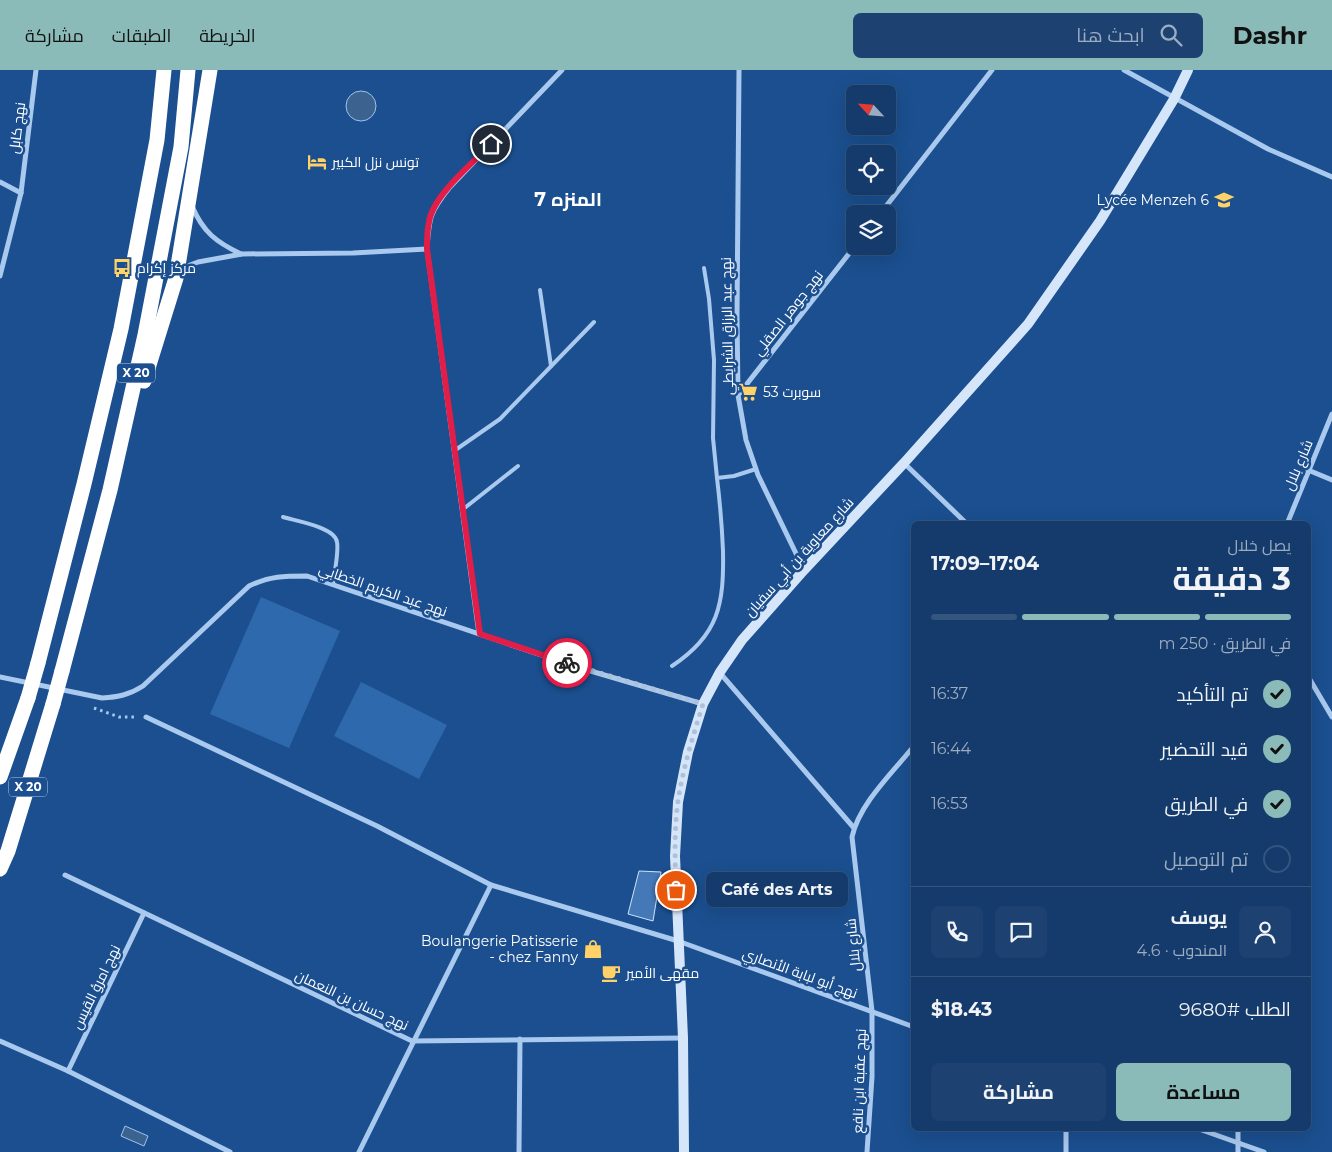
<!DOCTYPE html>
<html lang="ar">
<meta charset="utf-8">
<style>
body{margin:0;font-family:Montserrat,Cairo,sans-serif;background:#1d4271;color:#f1f3f6;direction:rtl;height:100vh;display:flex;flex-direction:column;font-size:19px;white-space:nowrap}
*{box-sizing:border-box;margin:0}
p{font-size:16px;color:#9dadc1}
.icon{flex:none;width:28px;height:28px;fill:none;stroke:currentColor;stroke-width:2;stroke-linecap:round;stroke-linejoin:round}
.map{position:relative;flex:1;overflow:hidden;direction:ltr}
.panel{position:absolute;left:911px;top:451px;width:400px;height:610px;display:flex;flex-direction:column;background:#143b6b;border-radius:8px;box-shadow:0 5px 20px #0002,0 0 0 1px #33557e;direction:rtl}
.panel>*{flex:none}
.needle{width:32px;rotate:296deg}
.fabs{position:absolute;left:846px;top:15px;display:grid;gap:10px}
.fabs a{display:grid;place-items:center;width:50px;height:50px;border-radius:8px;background:#143b6b;box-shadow:0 5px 20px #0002,0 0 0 1px #33557e;font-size:25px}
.pin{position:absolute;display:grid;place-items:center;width:42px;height:42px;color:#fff;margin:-21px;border:2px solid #fff;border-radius:50%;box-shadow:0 1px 5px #0007}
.courier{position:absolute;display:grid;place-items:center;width:50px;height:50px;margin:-25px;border:4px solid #e11d48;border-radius:50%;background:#fff;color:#222;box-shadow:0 1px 6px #0007}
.bubble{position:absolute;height:35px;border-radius:8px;background:#143b6b;box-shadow:0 5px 20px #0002,0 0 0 1px #33557e;font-size:16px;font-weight:700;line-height:35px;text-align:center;direction:rtl}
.summary em{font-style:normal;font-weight:700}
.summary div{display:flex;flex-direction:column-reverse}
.summary{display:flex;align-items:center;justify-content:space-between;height:85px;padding:0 20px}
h1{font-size:32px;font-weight:700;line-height:38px}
.bar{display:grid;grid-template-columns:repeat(4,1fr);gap:8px 5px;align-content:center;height:60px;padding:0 20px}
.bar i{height:6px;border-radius:4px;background:#33557e}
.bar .on{background:#8bbbb9}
.bar p{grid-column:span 4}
.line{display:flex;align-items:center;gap:12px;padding:0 20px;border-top:1px solid #33557e}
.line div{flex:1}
.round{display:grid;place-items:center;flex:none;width:52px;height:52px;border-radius:8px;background:#1d4271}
ol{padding:0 20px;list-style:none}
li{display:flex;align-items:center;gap:15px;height:55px}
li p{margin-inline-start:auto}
li .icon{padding:5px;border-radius:50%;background:#8bbbb9;color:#111;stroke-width:4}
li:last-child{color:#9dadc1}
li i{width:28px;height:28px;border:2px solid #33557e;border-radius:50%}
.button{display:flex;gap:10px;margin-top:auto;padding:10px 20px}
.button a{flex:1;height:58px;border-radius:8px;background:#8bbbb9;color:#111;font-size:20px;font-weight:700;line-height:58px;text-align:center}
.button a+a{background:#1d4271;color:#f1f3f6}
header{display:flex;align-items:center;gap:30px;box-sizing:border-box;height:70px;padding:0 25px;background:#8bbbb9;color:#111}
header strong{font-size:24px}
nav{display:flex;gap:28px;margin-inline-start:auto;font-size:18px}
.search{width:350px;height:45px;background:#1d4271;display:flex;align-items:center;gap:12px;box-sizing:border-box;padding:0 18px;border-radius:8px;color:#9dadc1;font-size:19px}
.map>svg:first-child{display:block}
</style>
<header>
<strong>Dashr</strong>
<div class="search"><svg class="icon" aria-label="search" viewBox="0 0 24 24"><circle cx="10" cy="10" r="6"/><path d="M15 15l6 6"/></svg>ابحث هنا</div>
<nav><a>الخريطة</a><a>الطبقات</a><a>مشاركة</a></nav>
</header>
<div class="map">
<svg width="1332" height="1082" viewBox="0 0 1332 1082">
<rect width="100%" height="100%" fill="#1b4f8f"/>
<g fill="#2e69ad">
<path d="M261 527 340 561 289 678 210 644Z"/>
<path d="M361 612 447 655 419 709 334 666Z"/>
</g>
<g fill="#3c6290" stroke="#9cc4f0">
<circle cx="361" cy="36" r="15"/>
<path d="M125 1056 148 1066 144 1076 121 1066Z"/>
</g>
<path fill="#4478b7" stroke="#cfe3fa" d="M639 801 661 802 653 851 628 844Z"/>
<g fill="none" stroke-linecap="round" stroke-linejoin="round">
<path stroke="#a9c9ee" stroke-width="3" stroke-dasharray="2.5 4" stroke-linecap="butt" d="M94 638 119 647H136"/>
<g stroke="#a9c9ee" stroke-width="4">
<path d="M704 198 709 229 714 290 713 368 717 408"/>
<path d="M540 220 551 296"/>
<path d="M454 381 500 349 594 252"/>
<path d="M462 440 518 396"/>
<path d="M283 447C296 451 335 457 337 472 339 483 334 503 333 515"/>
<path d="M672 596C719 565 724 534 723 481 722 456 720 433 717 408L734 406 756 399"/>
</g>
<g stroke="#a9c9ee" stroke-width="5">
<path d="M739 0 737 247 738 325 746 370 758 405 804 500"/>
<path d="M1124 0 1268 79 1332 107"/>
<path d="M0 112 21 123"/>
<path d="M192 136C203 162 216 172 241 184"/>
<path d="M880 144 992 0"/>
<path d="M180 204 190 195 198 192 242 184 353 183 427 179"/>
<path d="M0 206 21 123 36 0"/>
<path d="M739 324 855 176"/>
<path d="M904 393 967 454"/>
<path d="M1308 400 1332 410"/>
<path d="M1287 454 1332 344"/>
<path d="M479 564 427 179C429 147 430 142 450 117L562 0"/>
<path d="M720 603 854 758"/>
<path d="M0 607 102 628C118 627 129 625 143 616L249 516C269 506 285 506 307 506L577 597 703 634"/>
<path d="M1309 608 1332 647"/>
<path d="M146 647 377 756 491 815 678 871 914 957"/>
<path d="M65 805 412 971 683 968"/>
<path d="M0 971 68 1001 230 1082"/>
<path d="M68 1001 144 843"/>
<path d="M1066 1059V1082"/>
<path d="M1199 1059 1264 1082"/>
<path d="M1238 1059V1082"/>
<path d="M359 1082 491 815"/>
<path d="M519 1082 520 969"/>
<path d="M867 1082 872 1007V941L852 767C859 734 893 702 914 676"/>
</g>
<path stroke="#d6e6fa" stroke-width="10" d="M684 1082 683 968 675 786 678 732 688 682 703 634 720 602 742 570 804 500 904 393 1028 254 1100 151 1174 29 1188 0"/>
<g stroke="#fff" stroke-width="15">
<path d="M144 311 176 208 210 0"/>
<path d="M38 593 84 414 121 259 157 70 164 0"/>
<path d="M62 601 110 420 145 265 181 77 188 0"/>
<path d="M0 707 28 628"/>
<path d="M0 799 8 781 53 634"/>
</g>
<g stroke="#fff" stroke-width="15">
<path d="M28 628 38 593"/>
<path d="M53 634 62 601"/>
</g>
</g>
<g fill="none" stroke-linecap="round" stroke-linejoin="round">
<path stroke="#afc1d8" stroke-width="5" stroke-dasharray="0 9" d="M567 593 703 634C693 666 683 698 678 731 674 760 675 791 676 820"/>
<path stroke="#e11d48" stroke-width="6" d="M491 74C473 93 433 125 429 152 427 160 427 170 427 179L480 564 567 593"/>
</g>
<defs>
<g id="hotel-bare" transform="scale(1.5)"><path d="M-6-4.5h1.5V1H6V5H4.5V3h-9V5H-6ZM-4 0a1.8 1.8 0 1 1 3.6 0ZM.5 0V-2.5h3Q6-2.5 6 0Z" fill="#ffd166" stroke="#1b4f8f" stroke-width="2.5" paint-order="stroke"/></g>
<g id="school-bare" transform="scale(1.5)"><path d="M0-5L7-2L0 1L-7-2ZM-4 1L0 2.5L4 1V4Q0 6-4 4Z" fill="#ffd166" stroke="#1b4f8f" stroke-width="2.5" paint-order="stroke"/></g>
<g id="bus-bare" transform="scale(1.5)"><path d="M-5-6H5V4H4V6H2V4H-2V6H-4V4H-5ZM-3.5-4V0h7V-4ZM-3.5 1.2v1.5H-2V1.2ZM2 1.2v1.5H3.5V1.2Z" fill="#ffd166" stroke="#1b4f8f" stroke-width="2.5" paint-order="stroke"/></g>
<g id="supermarket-bare" transform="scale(1.5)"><path d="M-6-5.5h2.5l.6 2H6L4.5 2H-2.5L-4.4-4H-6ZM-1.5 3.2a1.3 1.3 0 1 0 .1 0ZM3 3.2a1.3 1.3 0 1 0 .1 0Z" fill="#ffd166" stroke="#1b4f8f" stroke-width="2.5" paint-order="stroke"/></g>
<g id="shop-bare" transform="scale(1.5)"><path d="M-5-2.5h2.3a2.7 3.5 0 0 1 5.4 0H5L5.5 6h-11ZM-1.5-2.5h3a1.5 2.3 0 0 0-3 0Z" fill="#ffd166" stroke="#1b4f8f" stroke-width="2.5" paint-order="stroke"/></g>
<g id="cafe-bare" transform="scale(1.5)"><path d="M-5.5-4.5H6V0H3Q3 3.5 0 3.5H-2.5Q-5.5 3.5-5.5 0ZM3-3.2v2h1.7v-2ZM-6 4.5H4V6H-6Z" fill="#ffd166" stroke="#1b4f8f" stroke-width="2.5" paint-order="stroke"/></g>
</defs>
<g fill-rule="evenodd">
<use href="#hotel-bare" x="317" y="92"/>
<use href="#school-bare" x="1224" y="130"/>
<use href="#bus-bare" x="122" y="198"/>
<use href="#supermarket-bare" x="748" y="322"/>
<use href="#shop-bare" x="593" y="879"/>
<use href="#cafe-bare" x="611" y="903"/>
</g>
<g text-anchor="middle" stroke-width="5" stroke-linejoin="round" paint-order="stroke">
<g fill="#1b4f8f" stroke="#bbcadd" stroke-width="1">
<rect x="117" y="293.5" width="38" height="19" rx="4"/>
<rect x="9" y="707.5" width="38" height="19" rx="4"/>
</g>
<g font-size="12" font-weight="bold" fill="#fff">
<text x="136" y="307">X 20</text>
<text x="28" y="721">X 20</text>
</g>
<g font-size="14" fill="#fff" stroke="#1b4f8f">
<text transform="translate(17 58) rotate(-83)" y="5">نهج كابل</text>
<text transform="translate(788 243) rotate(-52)" y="5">نهج جوهر الصقلي</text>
<text transform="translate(727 256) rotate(-91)" y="5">نهج عبد الرزاق الشرايطي</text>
<text transform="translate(1298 395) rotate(-67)" y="5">شارع بلال</text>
<text transform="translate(799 487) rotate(-48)" y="5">شارع معاوية بن أبي سفيان</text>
<text transform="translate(383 520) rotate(19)" y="5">نهج عبد الكريم الخطابي</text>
<text transform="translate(853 875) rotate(-96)" y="5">شارع بلال</text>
<text transform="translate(800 903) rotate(20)" y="5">نهج أبو لبابة الأنصاري</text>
<text transform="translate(96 917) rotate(-64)" y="5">نهج امرؤ القيس</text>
<text transform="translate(352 930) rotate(25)" y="5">نهج حسان بن النعمان</text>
<text transform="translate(859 1011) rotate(-88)" y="5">نهج عقبة ابن نافع</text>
</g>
<g font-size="14" fill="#fff" stroke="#1b4f8f" text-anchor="start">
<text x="332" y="97">تونس نزل الكبير</text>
<text x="1209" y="135" text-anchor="end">Lycée Menzeh 6</text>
<text x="137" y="203">مركز إكرام</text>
<text x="763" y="327">سوبرت 53</text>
<text x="578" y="876" text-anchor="end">Boulangerie Patisserie<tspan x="578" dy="16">- chez Fanny</tspan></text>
<text x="626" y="908">مقهى الأمير</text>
</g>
<g font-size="19" font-weight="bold" fill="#fff" stroke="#1b4f8f">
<text x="568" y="136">المنزه 7</text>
</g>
</g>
</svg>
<div class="fabs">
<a><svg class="needle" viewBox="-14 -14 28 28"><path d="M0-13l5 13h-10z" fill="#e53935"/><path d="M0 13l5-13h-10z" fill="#9dadc1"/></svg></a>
<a><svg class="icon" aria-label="locate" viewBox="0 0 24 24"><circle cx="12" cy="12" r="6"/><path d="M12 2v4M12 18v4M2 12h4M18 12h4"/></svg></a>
<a><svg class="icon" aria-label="layers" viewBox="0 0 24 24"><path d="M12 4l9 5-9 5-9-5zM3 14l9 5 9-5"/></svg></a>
</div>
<div class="pin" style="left:676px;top:820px;background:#ea580c"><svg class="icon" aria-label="bag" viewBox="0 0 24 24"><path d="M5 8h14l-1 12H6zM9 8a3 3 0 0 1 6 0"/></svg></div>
<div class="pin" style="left:491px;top:74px;background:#1f2937"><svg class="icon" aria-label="home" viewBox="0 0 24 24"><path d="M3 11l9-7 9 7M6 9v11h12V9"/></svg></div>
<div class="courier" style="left:567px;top:593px"><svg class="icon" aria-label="bike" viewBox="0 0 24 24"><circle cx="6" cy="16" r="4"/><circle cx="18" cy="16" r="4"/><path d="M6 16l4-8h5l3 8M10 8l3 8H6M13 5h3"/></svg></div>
<div class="bubble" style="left:706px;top:802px;width:142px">Café des Arts</div>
<section class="panel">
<div class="summary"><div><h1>3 دقيقة</h1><p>يصل خلال</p></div><em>17:04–17:09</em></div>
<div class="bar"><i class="on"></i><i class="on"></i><i class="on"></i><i></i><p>في الطريق · 250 m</p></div>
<ol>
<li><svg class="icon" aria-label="check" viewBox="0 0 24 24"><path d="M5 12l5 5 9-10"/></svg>تم التأكيد<p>16:37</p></li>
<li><svg class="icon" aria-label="check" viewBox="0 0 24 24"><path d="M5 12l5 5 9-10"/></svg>قيد التحضير<p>16:44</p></li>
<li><svg class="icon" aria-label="check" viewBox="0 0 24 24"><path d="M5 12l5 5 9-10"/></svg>في الطريق<p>16:53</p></li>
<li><i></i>تم التوصيل</li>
</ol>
<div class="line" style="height:90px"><a class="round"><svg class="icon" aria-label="person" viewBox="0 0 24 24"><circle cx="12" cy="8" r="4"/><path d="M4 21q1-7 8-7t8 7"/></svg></a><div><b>يوسف</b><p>المندوب · 4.6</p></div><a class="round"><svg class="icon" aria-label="chat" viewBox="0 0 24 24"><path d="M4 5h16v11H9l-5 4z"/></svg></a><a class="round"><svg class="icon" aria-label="phone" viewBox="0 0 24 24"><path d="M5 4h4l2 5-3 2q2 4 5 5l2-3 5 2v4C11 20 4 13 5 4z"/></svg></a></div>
<div class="line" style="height:65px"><div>الطلب #9680</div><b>$18.43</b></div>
<div class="button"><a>مساعدة</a><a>مشاركة</a></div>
</section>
</div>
